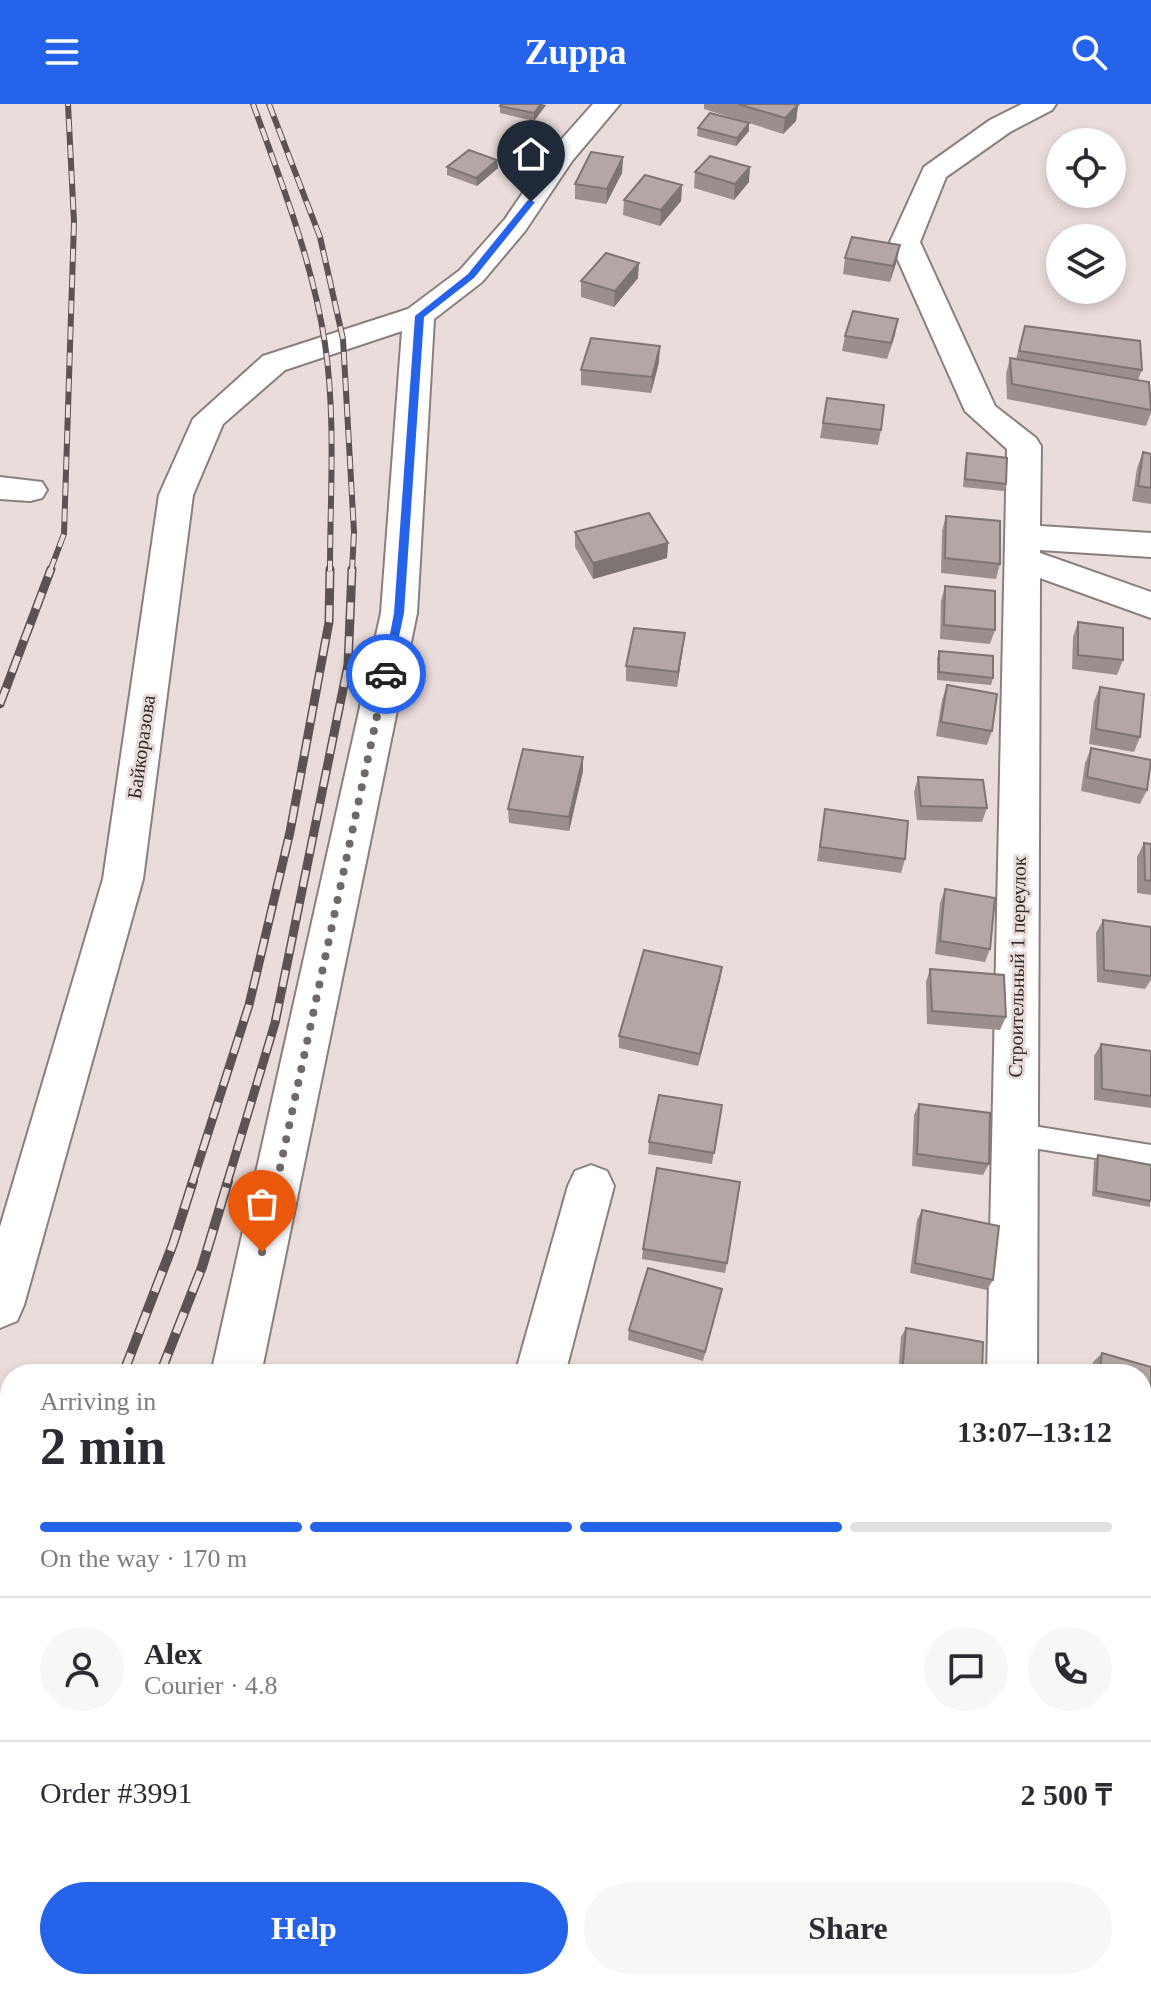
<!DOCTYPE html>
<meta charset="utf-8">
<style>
body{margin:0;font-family:"Times New Roman",serif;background:#f7f7f7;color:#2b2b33;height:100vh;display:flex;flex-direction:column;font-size:30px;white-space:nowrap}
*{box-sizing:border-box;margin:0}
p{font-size:26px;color:#7c7c81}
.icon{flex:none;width:44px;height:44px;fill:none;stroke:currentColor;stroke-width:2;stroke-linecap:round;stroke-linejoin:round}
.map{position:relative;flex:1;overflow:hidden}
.sheet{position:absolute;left:0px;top:1260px;width:1152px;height:626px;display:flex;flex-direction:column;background:#fff;border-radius:32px 32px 0 0;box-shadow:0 4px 12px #0003}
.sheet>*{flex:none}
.fabs{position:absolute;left:1046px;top:24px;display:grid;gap:16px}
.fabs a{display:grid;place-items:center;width:80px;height:80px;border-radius:50%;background:#fff;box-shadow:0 4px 12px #0003;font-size:40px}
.pin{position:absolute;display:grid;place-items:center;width:68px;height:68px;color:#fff;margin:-82px -34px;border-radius:50% 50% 50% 0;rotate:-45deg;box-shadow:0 0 8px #0007}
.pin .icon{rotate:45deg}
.courier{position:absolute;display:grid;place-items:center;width:80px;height:80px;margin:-40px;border:6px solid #2563eb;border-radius:50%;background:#fff;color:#222;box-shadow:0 2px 10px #0007}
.overview em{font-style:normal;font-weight:700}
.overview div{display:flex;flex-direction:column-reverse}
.overview{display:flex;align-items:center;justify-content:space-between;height:136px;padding:0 40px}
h1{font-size:52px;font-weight:700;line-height:60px}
.bar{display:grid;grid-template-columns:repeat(4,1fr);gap:12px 8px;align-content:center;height:96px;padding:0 40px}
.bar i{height:10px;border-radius:6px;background:#e1e1e2}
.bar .current{background:#2563eb}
.bar p{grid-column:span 4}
.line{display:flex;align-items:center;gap:20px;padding:0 40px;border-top:2px solid #e1e1e2}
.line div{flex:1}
.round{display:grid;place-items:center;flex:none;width:84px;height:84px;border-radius:42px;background:#f7f7f7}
.button{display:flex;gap:16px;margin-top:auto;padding:16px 40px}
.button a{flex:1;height:92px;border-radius:48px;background:#2563eb;color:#fff;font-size:32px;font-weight:700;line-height:92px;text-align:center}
.button a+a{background:#f7f7f7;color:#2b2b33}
header{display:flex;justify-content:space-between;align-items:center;height:104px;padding:0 40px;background:#2563eb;color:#fff;font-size:36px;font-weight:700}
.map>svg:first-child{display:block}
</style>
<header><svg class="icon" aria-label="menu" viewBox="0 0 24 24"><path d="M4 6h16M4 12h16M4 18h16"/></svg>Zuppa<svg class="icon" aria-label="search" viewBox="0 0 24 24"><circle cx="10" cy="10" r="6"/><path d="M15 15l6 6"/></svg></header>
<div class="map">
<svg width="1151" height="1885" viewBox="0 0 1151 1885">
<rect width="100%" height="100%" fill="#eadcdb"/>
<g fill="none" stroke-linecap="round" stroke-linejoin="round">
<g stroke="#8b7e7e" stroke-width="4">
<path id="service" d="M1015 1019 1151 1041V1063L1015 1041 1006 1038 1003 1030 1006 1022Z"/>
</g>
<g stroke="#8b7e7e" stroke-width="4">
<g id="minor">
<path d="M1022 0H1056L1052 6 1010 28 946 73 920 138 995 302 1036 334 1041 342 1040 422 1151 429V453L1040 446V449L1151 488V514L1040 474 1037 1270H987L1007 345 965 307 890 138 924 63 990 16Z"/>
<path d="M0 373 42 378 47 386 42 394 30 397 0 395Z"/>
<path d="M591 1061 607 1067 614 1082 565 1270H515L568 1082 575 1067Z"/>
<path d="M729 1876H800L804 1885H733Z"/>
<path d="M1032 1876H1094L1095 1885H1033Z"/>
</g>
</g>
<g stroke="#8b7e7e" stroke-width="4">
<g id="tertiary">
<path d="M593 0H620L572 57 525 127 482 178 434 215 417 509 261 1270H211L381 509 402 227 285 266 223 320 193 391 143 775 24 1201 17 1217 0 1224V1123L103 775 159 391 193 315 263 252 408 205 460 166 505 115 552 46Z"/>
<path d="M10 1799V1876H15L0 1882V1803Z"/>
</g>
</g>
<use href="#service" fill="#fff" fill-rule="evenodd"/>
<use href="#minor" fill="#fff" fill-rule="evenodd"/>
<use href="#tertiary" fill="#fff" fill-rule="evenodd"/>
<g stroke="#5b5353" stroke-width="6">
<g id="rail-far2">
<path d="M253 0C281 77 313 159 325 240 336 314 330 392 330 467"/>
<path d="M269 0 320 133 343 235 354 428 352 467"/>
<path d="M50 467 64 430 74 118 68 0"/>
</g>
</g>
<g stroke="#5b5353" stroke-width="9">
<g id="rail-far1">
<path d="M0 600 51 465"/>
<path d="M192 1079 249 901 290 728 329 518 330 465"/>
<path d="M227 1079 275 919 348 561 352 465"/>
</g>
</g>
<g stroke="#5b5353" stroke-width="10">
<g id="rail">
<path d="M123 1270 173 1140 193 1077"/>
<path d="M160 1270 202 1163 228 1077"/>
<path d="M0 1569 10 1548"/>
<path d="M0 1660 10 1637"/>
</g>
</g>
<use href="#rail-far2" stroke="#eadcdb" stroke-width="4" stroke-dasharray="13" stroke-linecap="butt"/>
<use href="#rail-far1" stroke="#eadcdb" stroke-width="6" stroke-dasharray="17" stroke-linecap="butt"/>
<use href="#rail" stroke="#eadcdb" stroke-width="7" stroke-dasharray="22" stroke-linecap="butt"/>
</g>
<g fill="#9a8f8e">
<path d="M704 0H793L798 1 796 17 783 30 749 19V27L736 42 697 32 698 24 745 18 704 5Z"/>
<path d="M546 1 534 17 500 9V2Z"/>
<path d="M623 53 622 69 606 100 575 95V80Z"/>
<path d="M497 56 498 64 477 82 447 71V63Z"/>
<path d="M695 68 749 78 734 96 694 84Z"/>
<path d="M682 81 681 97 660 122 623 111 624 96Z"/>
<path d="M845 154 897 156 890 178 843 170Z"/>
<path d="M638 174 614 203 581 193V177Z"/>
<path d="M898 215 887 255 842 247 845 232Z"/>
<path d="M1025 222 1142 266 1138 276 1151 297V309L1146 322 1007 295 1006 270 1010 254 1016 255Z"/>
<path d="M659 258 651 289 581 281V266Z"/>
<path d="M827 294 881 326 878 341 820 334Z"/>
<path d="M1143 348 1151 350V400L1132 397 1137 364Z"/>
<path d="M967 349 1006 380 1004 387 963 383 965 357Z"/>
<path d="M946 412 1000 460 996 475 941 469 942 427Z"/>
<path d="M575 428 668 439 667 454 593 475 575 443Z"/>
<path d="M945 482 995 526 990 540 940 535 941 497Z"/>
<path d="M1078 518 1123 556 1117 571 1072 565 1073 533Z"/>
<path d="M683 544 677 583 626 577V562Z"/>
<path d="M939 547 993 574 991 581 937 576V554Z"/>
<path d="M947 581 992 627 987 641 936 632 942 596Z"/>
<path d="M1100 583 1140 633 1134 648 1089 640 1094 597Z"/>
<path d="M1091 644 1147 686 1140 700 1081 687 1085 659Z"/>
<path d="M583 667 569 727 509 719 508 705Z"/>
<path d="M918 673 987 704 982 718 917 716 914 688Z"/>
<path d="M825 705 905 755 901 769 817 757Z"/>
<path d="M1144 739 1151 740V791L1137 789V753Z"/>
<path d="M945 785 990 845 985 858 935 850 940 799Z"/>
<path d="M1103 816 1151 823V876L1145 885 1097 878 1096 829Z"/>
<path d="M722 863 720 876 698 962 619 944V932Z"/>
<path d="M930 865 1006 913 1000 926 927 920 926 878Z"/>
<path d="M1101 940 1151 947V1004L1094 996V952Z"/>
<path d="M919 1000 989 1060 983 1071 912 1062 914 1011Z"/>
<path d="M722 1001 712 1060 648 1050 649 1038Z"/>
<path d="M1098 1051 1151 1061 1150 1103 1092 1092 1094 1057Z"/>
<path d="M922 1106 993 1176 987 1186 910 1169 917 1116Z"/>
<path d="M643 1145 727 1159 725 1169 642 1155Z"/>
<path d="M722 1185 703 1257 628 1236 629 1226Z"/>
<path d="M906 1224 982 1270H898L901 1233Z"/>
<path d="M1102 1249 1151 1263V1342L1142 1340V1270H1092L1093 1258Z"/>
<path d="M1142 1476 1151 1477V1568L1142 1567Z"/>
<path d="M1142 1619 1151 1621V1697L1142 1695Z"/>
</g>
<g fill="#7d7474">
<path d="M541 0 546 1 534 17V9Z"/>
<path d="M798 1 796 17 783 30 785 14Z"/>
<path d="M749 19V27L736 42 737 34Z"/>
<path d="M623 53 622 69 606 100 607 85Z"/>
<path d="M497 56 498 64 477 82 476 74Z"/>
<path d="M750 63 749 78 734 96 735 80Z"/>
<path d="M682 81 681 97 660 122 661 106Z"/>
<path d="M900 141 897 156 890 178 893 162Z"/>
<path d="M639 159 638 174 614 203 615 187Z"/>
<path d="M898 215 895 231 887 255 891 239Z"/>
<path d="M660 242 659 258 651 289 652 273Z"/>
<path d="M668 439 667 454 593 475V459Z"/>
<path d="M685 529 683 544 677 583 678 568Z"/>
<path d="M583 653V667L569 727V713Z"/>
<path d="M722 863 720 876 698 962 700 950Z"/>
<path d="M419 1876H422L418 1885H414Z"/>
</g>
<g fill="#b3a6a5" stroke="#7d7474" stroke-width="2">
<path d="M501 0H541L534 9 500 2Z"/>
<path d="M738 0H793L798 1 785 14Z"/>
<path d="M710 9 749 19 737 34 698 24Z"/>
<path d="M469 46 497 56 476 74 447 63Z"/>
<path d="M591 48 623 53 607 85 575 80Z"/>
<path d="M710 52 750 63 735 80 695 68Z"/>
<path d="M645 71 682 81 661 106 624 96Z"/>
<path d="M852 133 900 141 893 162 845 154Z"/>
<path d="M606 149 639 159 615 187 581 177Z"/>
<path d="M853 207 898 215 891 239 845 232Z"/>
<path d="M1025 222 1140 237 1142 266 1019 247Z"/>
<path d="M591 234 660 242 652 273 581 266Z"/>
<path d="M1010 254 1149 278 1151 306 1012 280Z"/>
<path d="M827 294 884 301 881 326 823 319Z"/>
<path d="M1143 348 1151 350V384L1138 382Z"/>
<path d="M967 349 1007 354 1006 380 965 375Z"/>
<path d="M649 409 668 439 593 459 575 428Z"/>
<path d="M946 412 1000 417V460L945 454Z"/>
<path d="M945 482 995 487V526L944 521Z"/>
<path d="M1078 518 1123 524V556L1078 551Z"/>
<path d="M634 524 685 529 678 568 626 562Z"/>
<path d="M939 547 993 552V574L939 568Z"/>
<path d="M947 581 997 590 992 627 941 618Z"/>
<path d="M1100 583 1144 590 1140 633 1096 625Z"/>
<path d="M1091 644 1151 656 1147 686 1087 673Z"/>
<path d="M523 645 583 653 569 713 508 705Z"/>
<path d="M918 673 983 676 987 704 921 702Z"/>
<path d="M825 705 908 717 905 755 820 743Z"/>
<path d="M1144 739 1151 740V777L1145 776Z"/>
<path d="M945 785 995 794 990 845 940 837Z"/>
<path d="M1103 816 1151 823V872L1104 866Z"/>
<path d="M644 846 722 863 700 950 619 932Z"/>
<path d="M930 865 1004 871 1006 913 932 907Z"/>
<path d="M1101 940 1151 947V992L1102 985Z"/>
<path d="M659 991 722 1001 714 1049 649 1038Z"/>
<path d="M919 1000 990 1009 989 1060 917 1050Z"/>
<path d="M1098 1051 1151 1061V1097L1096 1087Z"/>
<path d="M657 1064 740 1078 727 1159 643 1145Z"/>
<path d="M922 1106 999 1122 993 1176 915 1159Z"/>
<path d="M648 1164 722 1185 705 1248 629 1226Z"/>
<path d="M906 1224 983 1238 982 1270H902Z"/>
<path d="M1102 1249 1151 1263V1332L1142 1329V1270H1099Z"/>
<path d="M1142 1476 1151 1477V1562L1142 1560Z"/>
<path d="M1142 1619 1151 1621V1693L1142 1691Z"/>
<path d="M304 1876H419L414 1885H318Z"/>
</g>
<path fill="#2563eb" d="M528 96 535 98 474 174 424 213 404 509 391 570 382 573 394 509 415 212 468 170Z"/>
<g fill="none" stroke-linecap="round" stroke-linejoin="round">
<path stroke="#716868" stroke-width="8" stroke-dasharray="0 14.4" d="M262 1148 386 570"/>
</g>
<g text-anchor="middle" stroke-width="6" stroke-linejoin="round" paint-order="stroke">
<g font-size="20" fill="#302a2a" stroke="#eadcdb">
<text transform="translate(141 643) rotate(-82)" y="7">Байкоразова</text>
<text transform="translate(1017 863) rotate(-89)" y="7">Строительный 1 переулок</text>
</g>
</g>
</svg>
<div class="fabs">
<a><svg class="icon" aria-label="locate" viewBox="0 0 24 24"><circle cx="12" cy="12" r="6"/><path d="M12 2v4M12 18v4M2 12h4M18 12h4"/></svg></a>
<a><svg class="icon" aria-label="layers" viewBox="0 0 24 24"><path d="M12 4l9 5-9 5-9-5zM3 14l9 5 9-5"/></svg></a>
</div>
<div class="pin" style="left:262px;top:1148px;background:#ea580c"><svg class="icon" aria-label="bag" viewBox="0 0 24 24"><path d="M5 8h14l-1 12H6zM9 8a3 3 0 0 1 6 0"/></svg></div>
<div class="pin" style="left:531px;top:98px;background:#1f2937"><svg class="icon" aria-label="home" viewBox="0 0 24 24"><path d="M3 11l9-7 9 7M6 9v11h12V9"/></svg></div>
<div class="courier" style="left:386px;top:570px"><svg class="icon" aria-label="car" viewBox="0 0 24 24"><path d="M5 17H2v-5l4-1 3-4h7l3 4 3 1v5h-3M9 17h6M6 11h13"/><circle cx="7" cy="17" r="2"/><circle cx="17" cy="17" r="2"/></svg></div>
<section class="sheet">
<div class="overview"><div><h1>2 min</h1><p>Arriving in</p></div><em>13:07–13:12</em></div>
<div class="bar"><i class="current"></i><i class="current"></i><i class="current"></i><i></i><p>On the way · 170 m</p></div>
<div class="line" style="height:144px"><a class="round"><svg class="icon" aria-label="person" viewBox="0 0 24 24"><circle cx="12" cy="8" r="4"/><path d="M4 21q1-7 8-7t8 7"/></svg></a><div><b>Alex</b><p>Courier · 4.8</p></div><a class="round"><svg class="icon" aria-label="chat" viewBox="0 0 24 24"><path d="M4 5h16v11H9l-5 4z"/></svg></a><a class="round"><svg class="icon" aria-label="phone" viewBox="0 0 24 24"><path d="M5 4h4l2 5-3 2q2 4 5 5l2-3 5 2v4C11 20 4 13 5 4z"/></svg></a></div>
<div class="line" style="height:104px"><div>Order #3991</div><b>2 500 ₸</b></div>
<div class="button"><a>Help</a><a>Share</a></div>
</section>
</div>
